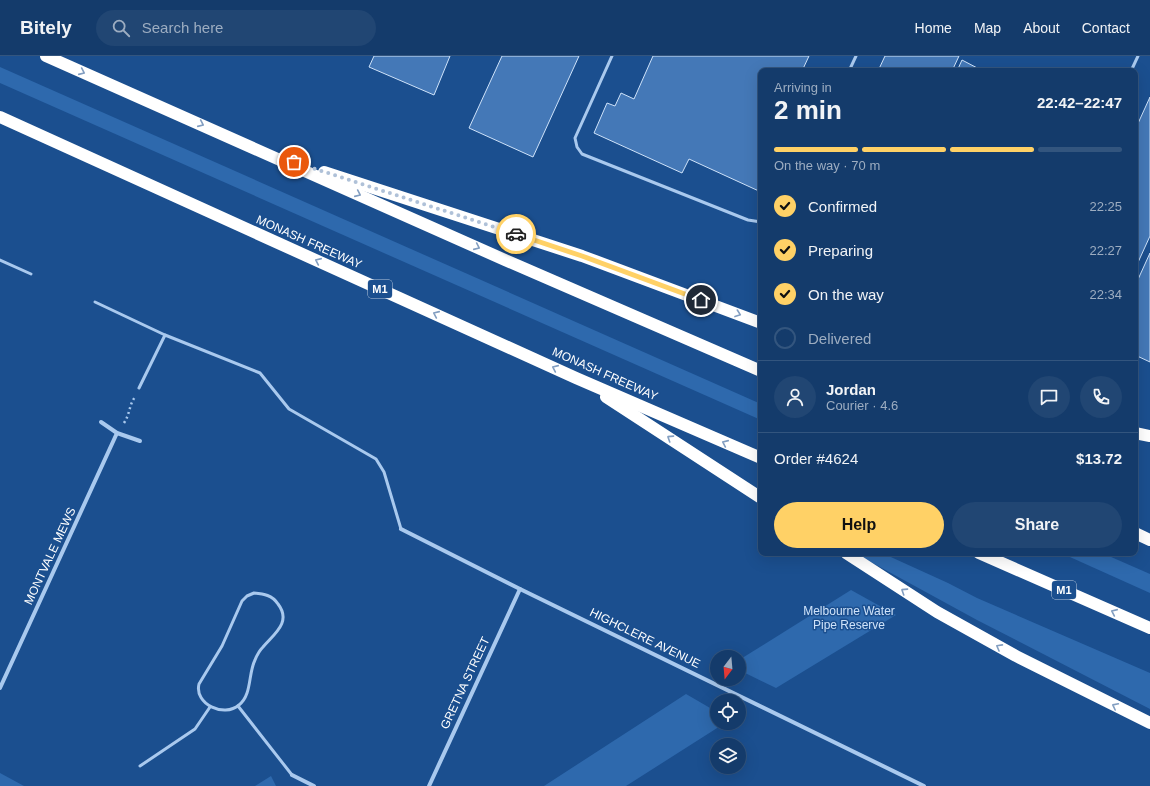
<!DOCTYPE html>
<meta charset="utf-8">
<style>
body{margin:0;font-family:Helvetica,sans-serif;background:#214673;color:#f1f3f6;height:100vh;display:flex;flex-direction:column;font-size:15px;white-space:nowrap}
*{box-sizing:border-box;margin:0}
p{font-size:13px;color:#9dadc1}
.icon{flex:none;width:22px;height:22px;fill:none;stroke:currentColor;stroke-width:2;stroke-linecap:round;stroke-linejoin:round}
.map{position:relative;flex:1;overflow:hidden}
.sheet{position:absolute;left:758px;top:12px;width:380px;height:488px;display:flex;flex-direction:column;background:#143b6b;border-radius:8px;box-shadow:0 4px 16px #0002,0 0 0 1px #33557e}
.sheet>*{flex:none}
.needle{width:26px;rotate:196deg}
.controls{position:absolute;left:710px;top:594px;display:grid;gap:8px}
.controls a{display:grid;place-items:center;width:36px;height:36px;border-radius:50%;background:#143b6b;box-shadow:0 4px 16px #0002,0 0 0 1px #33557e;font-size:20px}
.pin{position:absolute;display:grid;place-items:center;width:34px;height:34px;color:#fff;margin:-17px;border:2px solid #fff;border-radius:50%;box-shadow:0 1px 4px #0007}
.courier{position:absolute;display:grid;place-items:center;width:40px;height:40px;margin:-20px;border:3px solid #ffd166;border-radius:50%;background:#fff;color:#222;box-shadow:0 1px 5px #0007}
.overview em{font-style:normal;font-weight:700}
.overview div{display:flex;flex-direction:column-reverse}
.overview{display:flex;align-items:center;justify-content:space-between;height:68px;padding:0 16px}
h1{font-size:26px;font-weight:700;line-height:30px}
.bar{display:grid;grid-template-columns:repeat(4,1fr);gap:6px 4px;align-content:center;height:48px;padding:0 16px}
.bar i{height:5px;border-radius:3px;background:#33557e}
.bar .current{background:#ffd166}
.bar p{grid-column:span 4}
.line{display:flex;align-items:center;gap:10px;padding:0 16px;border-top:1px solid #33557e}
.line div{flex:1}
.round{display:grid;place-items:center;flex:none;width:42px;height:42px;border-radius:21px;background:#214673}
ol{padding:0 16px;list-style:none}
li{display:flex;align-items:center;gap:12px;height:44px}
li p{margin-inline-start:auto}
li .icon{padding:4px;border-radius:50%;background:#ffd166;color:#111;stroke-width:4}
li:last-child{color:#9dadc1}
li i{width:22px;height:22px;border:2px solid #33557e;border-radius:50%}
.cta{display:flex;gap:8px;margin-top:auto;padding:8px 16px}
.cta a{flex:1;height:46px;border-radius:24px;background:#ffd166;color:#111;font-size:16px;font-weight:700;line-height:46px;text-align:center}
.cta a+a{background:#214673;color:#f1f3f6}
header{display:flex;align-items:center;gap:24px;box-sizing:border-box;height:56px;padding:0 20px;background:#143b6b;border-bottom:1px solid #33557e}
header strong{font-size:19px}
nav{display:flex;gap:22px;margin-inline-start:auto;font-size:14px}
.search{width:280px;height:36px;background:#214673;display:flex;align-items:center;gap:10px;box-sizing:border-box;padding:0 14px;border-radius:22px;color:#9dadc1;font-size:15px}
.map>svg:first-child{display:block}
</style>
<header>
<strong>Bitely</strong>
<div class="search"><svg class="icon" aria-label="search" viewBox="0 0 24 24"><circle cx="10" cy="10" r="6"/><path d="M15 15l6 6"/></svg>Search here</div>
<nav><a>Home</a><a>Map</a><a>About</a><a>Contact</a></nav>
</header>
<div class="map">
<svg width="1150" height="730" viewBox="0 0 1150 730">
<rect width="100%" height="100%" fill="#1b4f8f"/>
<g fill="#2e69ad">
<path d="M0 11 761 348V364L0 27Z"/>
<path d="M859 497H882L948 527 977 542 1150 617V653L977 564 858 499Z"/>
<path d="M1061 497H1102L1150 518V537Z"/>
<path d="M851 534 896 559 776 632 739 614V604Z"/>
<path d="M686 638 717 656V667H725L626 730H544Z"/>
<path d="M0 717 24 730H0Z"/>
<path d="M271 720 276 730H255Z"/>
</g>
<g fill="#4478b7" stroke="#cfe3fa">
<path d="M374 0H450L434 39 369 11Z"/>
<path d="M502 0H579L533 101 469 72Z"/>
<path d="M653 0H809L802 15H761V136L689 103 682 117 594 77 607 47 615 50 621 37 634 43Z"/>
<path d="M885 0H959L952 15H878Z"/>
<path d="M962 4 983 15H957Z"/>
<path d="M1150 41V180L1135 213V74Z"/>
<path d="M1150 197V306L1135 299V230Z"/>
</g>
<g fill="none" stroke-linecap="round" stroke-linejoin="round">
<path stroke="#a9c9ee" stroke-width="2.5" stroke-dasharray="2 3" stroke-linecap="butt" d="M124 367C130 358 129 349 135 341"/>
<g stroke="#a9c9ee" stroke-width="3">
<path d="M612 0 575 82 577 91 582 98 748 164 761 166"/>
<path d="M849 15 856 0"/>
<path d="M1131 15 1138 0"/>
<path d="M0 204 31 218"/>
<path d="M95 246 165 279"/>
<path d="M139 332 165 279 260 317 289 353 376 403 384 416 401 473"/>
<path d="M254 537C264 538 272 539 278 548 292 566 274 578 263 591 259 595 257 599 255 604 248 618 252 639 239 649 224 662 194 648 199 628L222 590 242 545 247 540Z"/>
<path d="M238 650 292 719"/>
<path d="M140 710 195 673 210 651"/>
</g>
<g stroke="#a9c9ee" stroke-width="4">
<path d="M101 366 117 377 140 385"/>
<path d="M401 473 520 533 924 730"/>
<path d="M0 632 117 377"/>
<path d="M292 719 314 730"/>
<path d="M429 730 520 533"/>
</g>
<g stroke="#fff" stroke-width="12">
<path d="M46 0 505 204 761 315"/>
<path d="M0 61 576 322 761 402"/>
<path d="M324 116 582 200 761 267"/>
<path d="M606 341 761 442"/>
<path d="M1135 377 1150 380"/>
<path d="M1135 477 1150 484"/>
<path d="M846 497 937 556 1016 600 1150 667"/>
<path d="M979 497 1150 572"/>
</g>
</g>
<defs><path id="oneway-chevron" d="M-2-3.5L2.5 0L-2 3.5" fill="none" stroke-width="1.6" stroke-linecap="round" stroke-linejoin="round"/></defs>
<g stroke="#829ec1">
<use href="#oneway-chevron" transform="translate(82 16) rotate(24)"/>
<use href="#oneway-chevron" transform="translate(201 68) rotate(24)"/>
<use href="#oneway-chevron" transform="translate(358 138) rotate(24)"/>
<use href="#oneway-chevron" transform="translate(477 191) rotate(24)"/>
<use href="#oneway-chevron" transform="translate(318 205) rotate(-156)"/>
<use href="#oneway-chevron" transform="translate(436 258) rotate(-156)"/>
<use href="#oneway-chevron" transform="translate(738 258) rotate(20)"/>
<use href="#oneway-chevron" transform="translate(555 312) rotate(-156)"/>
<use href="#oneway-chevron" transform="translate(670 382) rotate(-147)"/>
<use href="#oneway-chevron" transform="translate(725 387) rotate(-156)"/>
<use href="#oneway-chevron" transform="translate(904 535) rotate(-147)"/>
<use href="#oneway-chevron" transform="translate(1114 556) rotate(-156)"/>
<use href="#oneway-chevron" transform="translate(999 591) rotate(-151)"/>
<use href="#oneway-chevron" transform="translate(1115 650) rotate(-153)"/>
</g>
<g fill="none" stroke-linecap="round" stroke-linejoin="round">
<path stroke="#afc1d8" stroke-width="4" stroke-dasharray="0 7.2" d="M294 106 516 178"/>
<path stroke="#ffd166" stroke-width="5" d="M516 178 582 200 701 244"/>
</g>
<g text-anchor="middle" stroke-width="3" stroke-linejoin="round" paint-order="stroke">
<g fill="#1b4f8f" stroke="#bbcadd" stroke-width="1">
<rect x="368" y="224" width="24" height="18" rx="3"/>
<rect x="1052" y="525" width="24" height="18" rx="3"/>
</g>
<g font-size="11" font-weight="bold" fill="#fff">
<text x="380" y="237">M1</text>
<text x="1064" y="538">M1</text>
</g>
<g font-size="12" fill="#fff" stroke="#1b4f8f">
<text transform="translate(309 186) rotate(24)" y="4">MONASH FREEWAY</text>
<text transform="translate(605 318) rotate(24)" y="4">MONASH FREEWAY</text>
<text transform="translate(50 500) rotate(-65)" y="4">MONTVALE MEWS</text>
<text transform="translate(645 582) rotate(26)" y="4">HIGHCLERE AVENUE</text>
<text transform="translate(465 627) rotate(-65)" y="4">GRETNA STREET</text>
</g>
<g font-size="12" fill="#cfe3fa" stroke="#1b4f8f">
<text x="849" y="559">Melbourne Water<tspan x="849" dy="14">Pipe Reserve</tspan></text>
</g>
</g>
</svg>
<div class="controls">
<a><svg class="needle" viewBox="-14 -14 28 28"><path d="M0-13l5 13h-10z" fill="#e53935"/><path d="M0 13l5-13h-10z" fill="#9dadc1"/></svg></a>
<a><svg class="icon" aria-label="locate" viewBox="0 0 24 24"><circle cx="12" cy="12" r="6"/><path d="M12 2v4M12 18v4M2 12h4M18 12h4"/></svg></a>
<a><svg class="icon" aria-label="layers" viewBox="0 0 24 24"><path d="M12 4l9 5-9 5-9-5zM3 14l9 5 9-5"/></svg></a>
</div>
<div class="pin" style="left:294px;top:106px;background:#ea580c"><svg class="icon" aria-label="bag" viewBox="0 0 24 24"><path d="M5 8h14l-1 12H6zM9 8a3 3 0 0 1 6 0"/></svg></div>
<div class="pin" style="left:701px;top:244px;background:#1f2937"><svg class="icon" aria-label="home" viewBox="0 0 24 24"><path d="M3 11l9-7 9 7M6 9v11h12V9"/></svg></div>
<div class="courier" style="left:516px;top:178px"><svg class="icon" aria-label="car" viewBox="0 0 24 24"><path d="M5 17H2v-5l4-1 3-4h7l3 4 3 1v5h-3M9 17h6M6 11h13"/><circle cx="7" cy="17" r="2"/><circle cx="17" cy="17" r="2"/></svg></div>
<section class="sheet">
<div class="overview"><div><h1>2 min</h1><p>Arriving in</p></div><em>22:42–22:47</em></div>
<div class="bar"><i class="current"></i><i class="current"></i><i class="current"></i><i></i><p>On the way · 70 m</p></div>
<ol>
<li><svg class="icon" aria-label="check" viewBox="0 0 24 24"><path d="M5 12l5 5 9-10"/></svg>Confirmed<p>22:25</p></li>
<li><svg class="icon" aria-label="check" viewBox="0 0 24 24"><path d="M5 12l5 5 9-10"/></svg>Preparing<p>22:27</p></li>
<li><svg class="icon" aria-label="check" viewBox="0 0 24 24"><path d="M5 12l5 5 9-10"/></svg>On the way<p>22:34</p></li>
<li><i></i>Delivered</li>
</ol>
<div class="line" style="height:72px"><a class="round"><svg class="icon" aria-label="person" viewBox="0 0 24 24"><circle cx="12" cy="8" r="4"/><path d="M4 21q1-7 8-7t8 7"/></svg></a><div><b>Jordan</b><p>Courier · 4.6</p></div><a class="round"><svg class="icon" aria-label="chat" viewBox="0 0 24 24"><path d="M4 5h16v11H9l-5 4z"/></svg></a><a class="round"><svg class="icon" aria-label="phone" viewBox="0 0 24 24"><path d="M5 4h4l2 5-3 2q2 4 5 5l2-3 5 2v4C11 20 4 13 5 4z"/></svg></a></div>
<div class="line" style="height:52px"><div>Order #4624</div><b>$13.72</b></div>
<div class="cta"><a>Help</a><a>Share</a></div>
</section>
</div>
